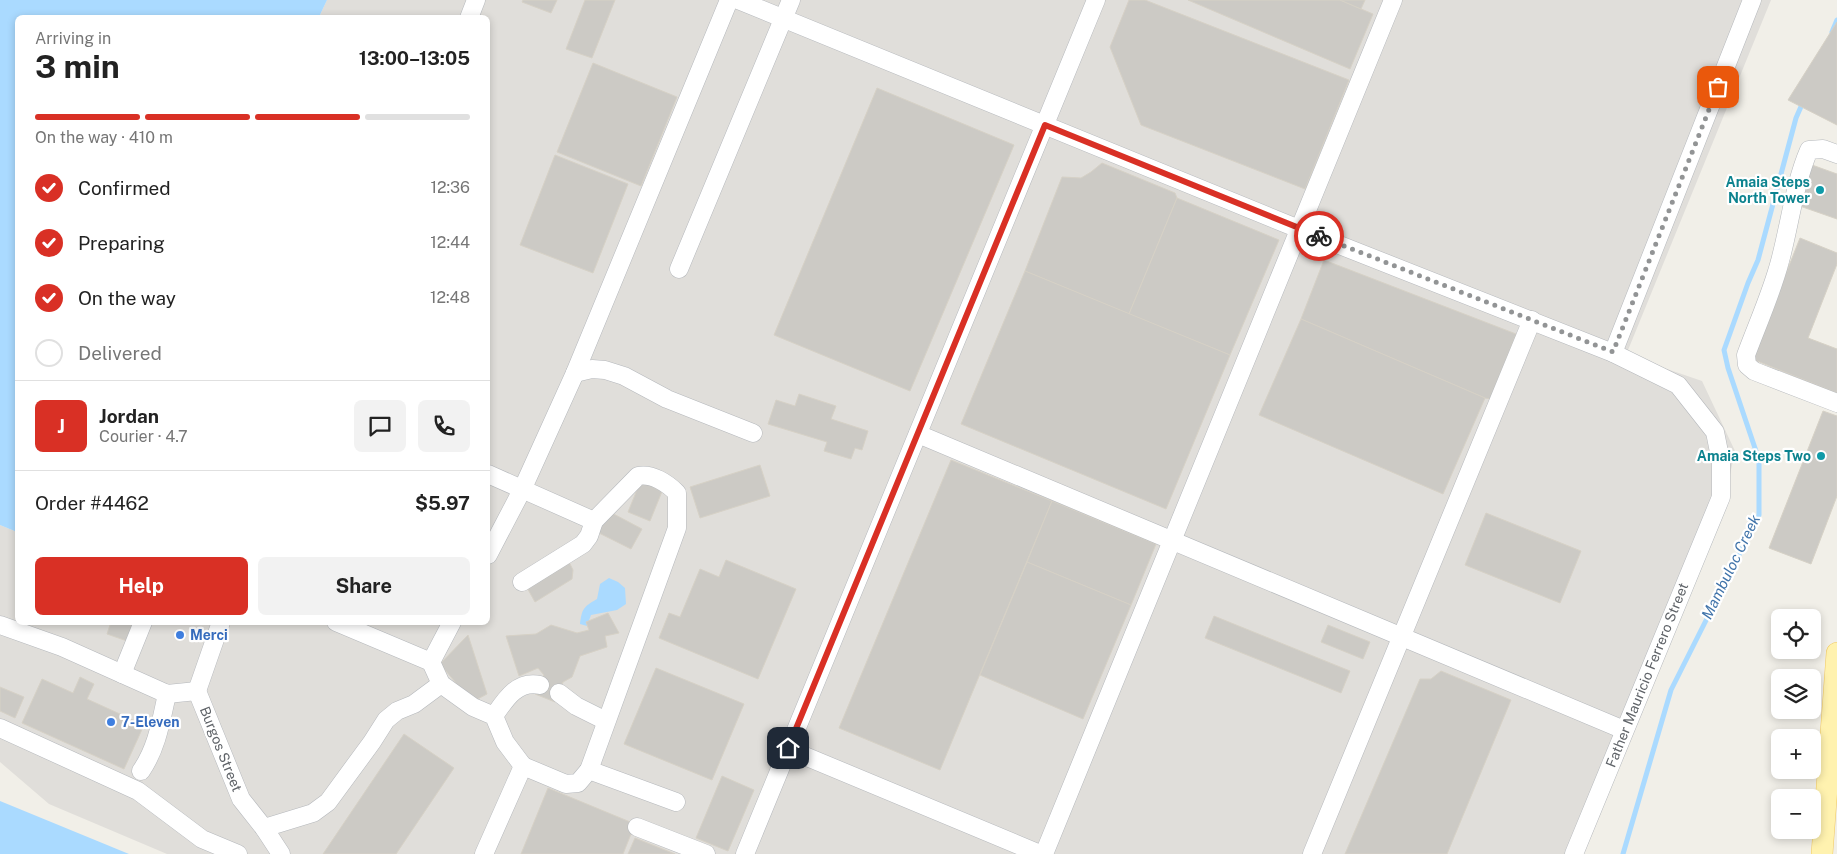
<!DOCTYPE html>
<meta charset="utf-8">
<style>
body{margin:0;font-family:"Public Sans",sans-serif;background:#f2f2f2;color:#222;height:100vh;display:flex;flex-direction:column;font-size:19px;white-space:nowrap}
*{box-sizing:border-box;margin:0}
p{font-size:16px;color:#767676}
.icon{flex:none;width:28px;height:28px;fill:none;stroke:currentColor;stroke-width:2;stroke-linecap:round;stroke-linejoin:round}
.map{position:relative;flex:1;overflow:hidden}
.sheet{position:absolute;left:15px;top:15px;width:475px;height:610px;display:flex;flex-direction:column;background:#fff;border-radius:8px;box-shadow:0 2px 8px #0003}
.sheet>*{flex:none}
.buttons{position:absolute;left:1771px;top:609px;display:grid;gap:10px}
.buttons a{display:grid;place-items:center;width:50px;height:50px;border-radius:8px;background:#fff;box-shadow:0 2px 8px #0003;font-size:25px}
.pin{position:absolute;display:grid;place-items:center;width:42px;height:42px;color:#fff;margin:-21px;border-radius:10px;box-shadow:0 2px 8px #0006}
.courier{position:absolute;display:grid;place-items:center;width:50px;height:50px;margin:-25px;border:4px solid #d93025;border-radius:50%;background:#fff;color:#222;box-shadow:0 1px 6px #0007}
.headline em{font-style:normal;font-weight:700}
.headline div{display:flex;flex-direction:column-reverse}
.headline{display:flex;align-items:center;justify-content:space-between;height:85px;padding:0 20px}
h1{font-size:32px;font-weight:700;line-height:38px}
.bar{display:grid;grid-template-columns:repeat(4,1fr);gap:8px 5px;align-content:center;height:60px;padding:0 20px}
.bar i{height:6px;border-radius:4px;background:#e0e0e0}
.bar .selected{background:#d93025}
.bar p{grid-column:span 4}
.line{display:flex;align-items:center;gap:12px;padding:0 20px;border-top:1px solid #e0e0e0}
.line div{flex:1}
.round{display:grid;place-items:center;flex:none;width:52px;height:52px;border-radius:8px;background:#f2f2f2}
ol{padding:0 20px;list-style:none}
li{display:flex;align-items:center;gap:15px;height:55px}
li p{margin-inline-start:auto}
li .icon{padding:5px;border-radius:50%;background:#d93025;color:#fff;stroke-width:4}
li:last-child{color:#767676}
li i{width:28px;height:28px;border:2px solid #e0e0e0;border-radius:50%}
.cta{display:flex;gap:10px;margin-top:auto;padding:10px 20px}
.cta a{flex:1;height:58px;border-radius:8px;background:#d93025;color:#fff;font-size:20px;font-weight:700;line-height:58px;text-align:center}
.cta a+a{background:#f2f2f2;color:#222}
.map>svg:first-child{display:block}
</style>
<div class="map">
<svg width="1837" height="854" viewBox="0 0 1837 854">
<rect width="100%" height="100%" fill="#f1efe8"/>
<path fill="#e0deda" d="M327 0H1771L1626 355 1702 381 1735 451 1724 503 1570 854H167L49 804 0 762V525L17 532 18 622H488V18L319 17Z"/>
<g fill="#aadaff">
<path d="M0 0H327L319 17 18 18 17 532 0 525Z"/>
<path d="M609 578 618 582 625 588 626 604 617 610 591 615 587 626 580 624C582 609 583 607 597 599L600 584Z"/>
<path d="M0 801 129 854H0Z"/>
</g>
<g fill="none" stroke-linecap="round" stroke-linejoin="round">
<g stroke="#aadaff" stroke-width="5">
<path d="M1832 32 1837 20"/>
<path d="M1623 854 1671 690 1759 515V460L1728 368 1724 350 1748 283 1758 260 1796 118 1803 102"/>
</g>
</g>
<g fill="#cccac5" stroke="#d6d1c6">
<path d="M523 0H557L551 13 522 2Z"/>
<path d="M585 0H615L592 58 566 49Z"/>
<path d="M1129 0H1145L1349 80 1305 189 1141 125 1110 47Z"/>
<path d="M1188 0H1340L1373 14 1350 69Z"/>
<path d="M1340 0H1365L1361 9Z"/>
<path d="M1837 22V125L1788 100Z"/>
<path d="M593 63 677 97 641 186 557 152Z"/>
<path d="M877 88 1014 145 910 391 774 335Z"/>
<path d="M555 155 628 184 593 273 520 245Z"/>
<path d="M1102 163 1175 193 1177 198 1129 314 1025 271 1062 177 1081 178 1091 172Z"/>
<path d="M1812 165 1837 174V219L1797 205Z"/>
<path d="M1177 198 1279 240 1230 355 1129 314Z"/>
<path d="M1800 238 1837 253V264L1808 338 1837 349V393L1752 359Z"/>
<path d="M1324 260 1516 334 1490 399 1485 398 1301 319Z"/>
<path d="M1025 271 1230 355 1166 509 961 424Z"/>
<path d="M1301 319 1485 398 1443 494 1259 415Z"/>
<path d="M799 394 836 406 831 419 868 431 862 450 855 448 851 459 824 451 827 442 768 424 776 400 795 406Z"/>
<path d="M1823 411 1837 416V496L1811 564 1769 548Z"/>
<path d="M951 460 1052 501 940 770 839 728Z"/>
<path d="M760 465 770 496 700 518 690 487Z"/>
<path d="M641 480 663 489 650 521 628 512Z"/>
<path d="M1052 501 1156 544 1131 605 1027 562Z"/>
<path d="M608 511 642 529 631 549 597 532Z"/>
<path d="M1486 513 1581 551 1560 603 1465 565Z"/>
<path d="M567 558 573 570 572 579 535 602 525 584Z"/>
<path d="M726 560 796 589 758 679 659 638 669 613 680 617 700 569 719 577Z"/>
<path d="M1027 562 1131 605 1083 719 980 675Z"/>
<path d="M608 613 619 633 605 636 607 647 580 656 572 677 563 682 555 702 535 694 544 675 538 668 519 676 506 636 536 634 551 625 577 633 589 630 586 622Z"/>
<path d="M1214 616 1350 671 1341 693 1205 638Z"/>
<path d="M111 622H137L130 642 107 634Z"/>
<path d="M1328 625 1370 642 1363 659 1321 642Z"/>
<path d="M468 635 487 694 472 702 440 664Z"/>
<path d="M656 668 744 704 712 780 624 744Z"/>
<path d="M1441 671 1511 700 1447 854H1345L1420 679H1431Z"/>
<path d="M80 677 94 684 87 699 144 725 124 769 22 723 42 679 73 693Z"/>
<path d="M0 687 24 697 15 718 0 711Z"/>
<path d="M404 734 454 768 396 854H323Z"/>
<path d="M722 776 754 790 728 851 696 838Z"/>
<path d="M548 788 635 824 623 854H521Z"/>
<path d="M635 838 675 854H628Z"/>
</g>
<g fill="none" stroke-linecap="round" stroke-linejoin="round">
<g stroke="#b5b8bc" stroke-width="19">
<g id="minor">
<path d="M738 0 1299 229 1613 353 1678 385 1715 432 1721 462V497L1574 854"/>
<path d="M469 18 476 0"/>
<path d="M1837 154 1823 149 1809 150C1794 185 1790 224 1780 261 1772 292 1757 325 1746 355L1747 365 1754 371 1837 403"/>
<path d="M679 269 791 0"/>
<path d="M1613 353 1752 0"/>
<path d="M575 373 592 369 605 370 624 376 667 399 753 433"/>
<path d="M918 434 1624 730"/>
<path d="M488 474 594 521 589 536 583 544 522 582"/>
<path d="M488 555 522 490 575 373 729 0"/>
<path d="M336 622 431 662"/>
<path d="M452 622 431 662 441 684 473 707 494 716 505 742 523 766"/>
<path d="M0 625 62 647 167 694 197 691"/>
<path d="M122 674 143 622"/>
<path d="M197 691 241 799 264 828 281 854"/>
<path d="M197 691 221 622"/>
<path d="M559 693 576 706 606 721"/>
<path d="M494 716C505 700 517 680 540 685"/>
<path d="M0 728 138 791 202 839 238 854"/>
<path d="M788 749 1040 854"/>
<path d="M589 770 677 528V493C667 483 652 473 638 476L594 521"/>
<path d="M141 771C157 748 161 721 167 694"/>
<path d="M637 827 706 854"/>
<path d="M264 828 313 813 328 802 372 742 386 720 397 711 414 704 441 684"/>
<path d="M484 854 523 766 566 784 578 783 589 770 676 802"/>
<path d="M745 854 1096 0"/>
<path d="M1044 854 1393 0"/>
<path d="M1312 854 1532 320"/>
</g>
</g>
<g stroke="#f2c960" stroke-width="22">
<path id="major" d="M1822 854 1837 653"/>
</g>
<use href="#minor" stroke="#fff" stroke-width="18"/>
<use href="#major" stroke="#fff2af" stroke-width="21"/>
</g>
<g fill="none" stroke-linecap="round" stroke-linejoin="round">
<path stroke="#929495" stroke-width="5" stroke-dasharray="0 9" d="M1319 236 1613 352 1718 87"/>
<path stroke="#d93025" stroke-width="6" d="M788 748 1045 125 1319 236"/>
</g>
<g fill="#0f9aa8" stroke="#fff" stroke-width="2">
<circle cx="1820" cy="190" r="5"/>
<circle cx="1821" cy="456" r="5"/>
</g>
<g fill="#3f7fe0" stroke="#fff" stroke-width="2">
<circle cx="180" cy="635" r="5"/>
<circle cx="111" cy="722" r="5"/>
</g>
<g text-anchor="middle" stroke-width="4.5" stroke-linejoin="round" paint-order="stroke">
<g font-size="14" font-weight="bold" fill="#0d838f" stroke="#fff" text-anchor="end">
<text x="1810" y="187">Amaia Steps<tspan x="1810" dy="16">North Tower</tspan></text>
<text x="1811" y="461">Amaia Steps Two</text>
</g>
<g font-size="14" font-weight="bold" fill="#366cbe" stroke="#fff" text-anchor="start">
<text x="190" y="640">Merci</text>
<text x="121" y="727">7-Eleven</text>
</g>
<g font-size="14" fill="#5f6368" stroke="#fff">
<text transform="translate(1647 675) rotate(-68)" y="5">Father Mauricio Ferrero Street</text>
<text transform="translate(221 749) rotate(68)" y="5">Burgos Street</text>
</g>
<g font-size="15" font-style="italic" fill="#4174aa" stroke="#fff">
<text transform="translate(1731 567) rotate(-64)" y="5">Mambuloc Creek</text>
</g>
</g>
</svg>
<div class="buttons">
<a><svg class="icon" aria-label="locate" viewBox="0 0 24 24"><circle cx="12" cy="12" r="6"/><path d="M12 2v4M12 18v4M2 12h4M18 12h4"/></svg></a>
<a><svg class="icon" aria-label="layers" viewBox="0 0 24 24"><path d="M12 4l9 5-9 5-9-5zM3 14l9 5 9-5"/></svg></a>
<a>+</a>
<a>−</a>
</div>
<div class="pin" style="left:1718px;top:87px;background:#ea580c"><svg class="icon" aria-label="bag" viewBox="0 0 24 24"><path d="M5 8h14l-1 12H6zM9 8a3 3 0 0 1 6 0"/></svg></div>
<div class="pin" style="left:788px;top:748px;background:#1f2937"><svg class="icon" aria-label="home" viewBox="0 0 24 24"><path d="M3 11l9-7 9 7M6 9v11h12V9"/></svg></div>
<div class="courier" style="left:1319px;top:236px"><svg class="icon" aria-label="bike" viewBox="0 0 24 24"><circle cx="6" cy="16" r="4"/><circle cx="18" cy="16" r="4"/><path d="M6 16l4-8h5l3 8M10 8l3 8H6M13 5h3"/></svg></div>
<section class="sheet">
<div class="headline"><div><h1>3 min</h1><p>Arriving in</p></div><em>13:00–13:05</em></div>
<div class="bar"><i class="selected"></i><i class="selected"></i><i class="selected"></i><i></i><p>On the way · 410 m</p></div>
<ol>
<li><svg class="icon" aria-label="check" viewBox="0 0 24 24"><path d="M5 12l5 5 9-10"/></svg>Confirmed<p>12:36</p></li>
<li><svg class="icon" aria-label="check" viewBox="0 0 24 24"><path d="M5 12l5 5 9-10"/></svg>Preparing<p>12:44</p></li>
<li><svg class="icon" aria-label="check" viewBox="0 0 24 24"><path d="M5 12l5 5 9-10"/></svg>On the way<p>12:48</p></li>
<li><i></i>Delivered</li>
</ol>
<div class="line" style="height:90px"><b class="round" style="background:#d93025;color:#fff">J</b><div><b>Jordan</b><p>Courier · 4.7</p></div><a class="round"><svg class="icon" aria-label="chat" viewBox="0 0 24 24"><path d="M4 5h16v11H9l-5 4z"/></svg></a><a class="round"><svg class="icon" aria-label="phone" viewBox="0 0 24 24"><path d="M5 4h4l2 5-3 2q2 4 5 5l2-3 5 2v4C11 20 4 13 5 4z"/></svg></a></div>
<div class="line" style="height:65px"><div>Order #4462</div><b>$5.97</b></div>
<div class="cta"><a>Help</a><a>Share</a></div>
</section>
</div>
